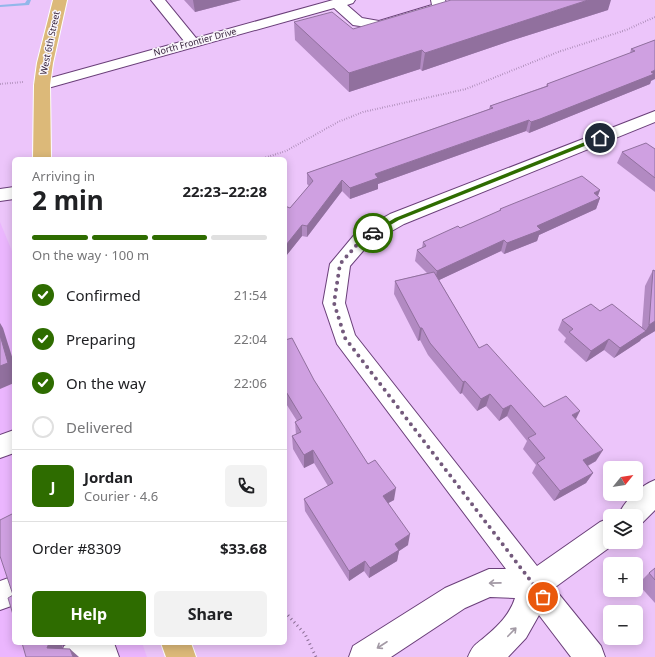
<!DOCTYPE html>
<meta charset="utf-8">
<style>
body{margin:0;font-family:"Noto Sans",sans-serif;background:#f2f2f2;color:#202124;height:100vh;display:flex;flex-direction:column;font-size:15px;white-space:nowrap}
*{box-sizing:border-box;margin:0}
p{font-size:13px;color:#757577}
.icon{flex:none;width:22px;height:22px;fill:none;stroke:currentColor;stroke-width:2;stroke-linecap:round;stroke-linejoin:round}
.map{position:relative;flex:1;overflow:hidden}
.panel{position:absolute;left:12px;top:157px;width:275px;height:488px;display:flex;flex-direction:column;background:#fff;border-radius:6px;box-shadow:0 2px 10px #0003}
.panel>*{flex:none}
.needle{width:26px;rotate:60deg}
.buttons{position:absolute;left:603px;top:461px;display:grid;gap:8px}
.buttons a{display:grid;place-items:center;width:40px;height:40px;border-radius:6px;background:#fff;box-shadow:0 2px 10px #0003;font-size:20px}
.pin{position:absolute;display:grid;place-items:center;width:34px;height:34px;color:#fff;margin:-17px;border:2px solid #fff;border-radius:50%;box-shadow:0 1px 4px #0007}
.courier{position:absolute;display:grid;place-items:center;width:40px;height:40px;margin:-20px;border:3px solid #2e6c00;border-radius:50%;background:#fff;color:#222;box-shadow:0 1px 5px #0007}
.summary em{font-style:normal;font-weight:700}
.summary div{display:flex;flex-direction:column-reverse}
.summary{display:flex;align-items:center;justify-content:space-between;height:68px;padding:0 20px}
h1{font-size:26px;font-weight:700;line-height:30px}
.bar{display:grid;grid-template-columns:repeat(4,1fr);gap:6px 4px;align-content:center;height:48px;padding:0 20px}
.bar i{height:5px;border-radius:3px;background:#e0e0e0}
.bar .on{background:#2e6c00}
.bar p{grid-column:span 4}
.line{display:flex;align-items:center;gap:10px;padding:0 20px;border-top:1px solid #e0e0e0}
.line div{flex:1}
.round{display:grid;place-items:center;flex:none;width:42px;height:42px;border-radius:6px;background:#f2f2f2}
ol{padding:0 20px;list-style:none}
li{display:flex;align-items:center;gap:12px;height:44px}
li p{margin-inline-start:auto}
li .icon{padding:4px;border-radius:50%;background:#2e6c00;color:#fff;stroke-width:4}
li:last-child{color:#757577}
li i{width:22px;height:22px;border:2px solid #e0e0e0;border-radius:50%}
.action{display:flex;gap:8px;margin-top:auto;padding:8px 20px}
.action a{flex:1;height:46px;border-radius:6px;background:#2e6c00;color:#fff;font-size:16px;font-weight:700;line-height:46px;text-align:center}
.action a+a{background:#f2f2f2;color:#202124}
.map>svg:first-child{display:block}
</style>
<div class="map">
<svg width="655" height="657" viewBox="0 0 655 657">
<rect width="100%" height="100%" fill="#ecc5fa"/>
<path fill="#ebb6fe" d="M0 222 14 256V643H142L147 657H0Z"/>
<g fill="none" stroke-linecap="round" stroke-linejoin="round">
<path fill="#92b7ea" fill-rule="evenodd" d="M27 0H31L29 5 0 7V5L25 3Z"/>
<g stroke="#6a3f79" stroke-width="2">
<g id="minor">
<path d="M151 0H165L196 38 333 0H355L353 3 347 5 362 18 379 21 432 5 431 0H445L447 5 442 11 380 29 353 25 334 8 48 88 42 90 36 88 34 85 36 82 184 41Z"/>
<path d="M655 111V122L404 224 369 244 350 266 345 303 355 335 537 566 600 522 610 518V542H617L554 588 601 646 605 657H571L539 615 526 638 508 657H468C474 643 476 645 486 636 499 625 510 614 515 598L490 597 465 608 391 657H349L353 646 445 588 489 569H506L337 344 323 303 330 264 355 234 390 214Z"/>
<path d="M14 187V199L0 201V189Z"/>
<path d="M14 430V453L0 458V435Z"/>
<path d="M655 480V510L640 525 636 527V516H618C624 501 640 486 655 480Z"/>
<path d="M14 576V605L0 610V581Z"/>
<path d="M70 643H114L119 657H60L64 646Z"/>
</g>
</g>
<g stroke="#fff" stroke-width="2">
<g id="major">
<path d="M53 0H67L53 63 50 85 51 159H33L34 85 37 63Z"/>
<path d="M161 643H191L196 657H166Z"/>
</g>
</g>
<g stroke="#896d93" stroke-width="2" stroke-dasharray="0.5 2" stroke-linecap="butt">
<path d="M0 84 23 82"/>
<path d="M261 159 286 151 338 122 363 112 466 89 558 52 626 30 655 17"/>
</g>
<path stroke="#896d93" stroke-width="3" stroke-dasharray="1 3.5" stroke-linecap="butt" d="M285 612 305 634 316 657"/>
<use href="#minor" fill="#fff" fill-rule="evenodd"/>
<use href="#major" fill="#dcb979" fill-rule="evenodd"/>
</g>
<g fill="#b28ac2">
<path d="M184 0H241L195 12Z"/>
<path d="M608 10 510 41 422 71 420 69 349 92 295 40 294 22 353 29Z"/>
<path d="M655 40 651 81 650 84 529 133 526 131 378 184V189L350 199 342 191 307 237 302 236 286 256 290 208 309 186 307 184V173L489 109 490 106 546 86 547 84 630 53 631 49Z"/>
<path d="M655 149V192L617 163 622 152Z"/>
<path d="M600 190 598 196 600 198 596 209 539 235 537 241 504 254 501 251 439 280 479 348 544 407 576 420 596 461 588 466 593 473 586 483 554 501 532 473 536 465 523 449 527 441 507 416 499 421 486 406 477 411 462 393 460 394 428 355 420 340 418 341 394 294 395 281 427 273 415 261 417 250 422 248 423 242 460 228 499 211 500 209Z"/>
<path d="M653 270 655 271V331L640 340 641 339 640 341 614 358 604 350 586 362 564 342 566 338 558 330 562 320 600 311 642 327 645 286Z"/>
<path d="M285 340 314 380 368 464 394 500 388 503 408 545 399 551 397 561 369 578 364 571 349 581 305 511 304 499 328 486 314 463 304 468 293 449 292 436 296 435 295 422 297 421 285 402Z"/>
<path d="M655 568V603L638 584 649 573Z"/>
</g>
<g fill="#91709e">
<path d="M193 0H241L195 12Z"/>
<path d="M588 0H611L608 10 510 41 422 71 425 53Z"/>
<path d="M422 50 420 69 349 92V73Z"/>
<path d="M655 70V79L651 81 650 84 529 133 531 122Z"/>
<path d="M529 120 526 131 378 184V189L350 199V188L375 174Z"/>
<path d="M342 180V191L307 237V226Z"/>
<path d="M600 190 596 200 600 198 596 209 539 235 537 241 504 254 507 243 594 193Z"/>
<path d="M302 225V236L286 256 285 270 286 245Z"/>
<path d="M504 240 501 251 435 282 437 271Z"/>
<path d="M655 321V331L640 340 649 325Z"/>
<path d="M0 323 3 328 14 363V383L0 389Z"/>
<path d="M420 328H422L420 340 418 341Z"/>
<path d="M646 331 640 341 614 358 620 348Z"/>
<path d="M609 339 604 350 586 362 591 351Z"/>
<path d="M465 381 462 393 460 394 463 382Z"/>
<path d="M490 394 486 406 477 411 481 399Z"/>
<path d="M511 405 507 416 499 421 503 409Z"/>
<path d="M580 411 574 423 572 415Z"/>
<path d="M313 450 314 463 304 468V455Z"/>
<path d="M603 450 596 461 577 471 583 460Z"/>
<path d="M593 473 586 483 554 501 560 491Z"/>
<path d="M396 488 394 500 381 507 383 496Z"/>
<path d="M410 534 408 545 399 551 397 561 369 578 370 568 395 544Z"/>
<path d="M365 561 364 571 349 581V571Z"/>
<path d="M49 643H67L63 645 59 657 47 648Z"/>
<path d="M70 649 79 657H73Z"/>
</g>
<g fill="#cfa0e1" stroke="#91709e">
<path d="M451 0H588L425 53 422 50 349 73 294 22 332 12 353 29Z"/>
<path d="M655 40V70L651 72 654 74 540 119 531 122 529 120 375 174 378 178 350 188 342 180 307 226 302 225 286 245 285 251V206L290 208 313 181 307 173 493 108 490 106 548 86 547 84 635 51 631 49Z"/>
<path d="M646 143 655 149V178L622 152Z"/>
<path d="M582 176 600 190 594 193 600 198 537 226 541 230 507 243 504 240 437 271 417 250 426 246 423 242 458 226 460 228 501 210 500 209Z"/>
<path d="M653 270 655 271V321L649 325Z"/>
<path d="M434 272 479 348 487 344 544 407 566 396 580 411 572 415 603 450 583 460 593 473 560 491 537 463 545 458 528 438 536 434 511 405 503 409 490 394 481 399 465 381 463 382 430 343 422 328H420L395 281Z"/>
<path d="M591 304 600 311 612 304 646 331 620 348 609 339 591 351 569 332 573 329 562 320Z"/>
<path d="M0 335 8 363 0 366Z"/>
<path d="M292 338 314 380 368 464 375 460 396 488 383 496 410 534 395 544 399 550 370 568 365 561 349 571 304 499 333 483 313 450 304 455 292 436 301 432 295 422 302 418 285 390V340Z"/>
<path d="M14 513V618L8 598 13 595 0 556V520Z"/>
<path d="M655 568V580L649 573Z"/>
<path d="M22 643H49L47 648 70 649 73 657H26Z"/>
</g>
<defs><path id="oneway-shaft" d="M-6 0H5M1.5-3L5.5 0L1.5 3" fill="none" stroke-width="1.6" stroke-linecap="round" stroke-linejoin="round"/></defs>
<g stroke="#a39aa5">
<use href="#oneway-shaft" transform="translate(495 583) rotate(179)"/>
<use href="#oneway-shaft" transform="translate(512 632) rotate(-46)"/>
<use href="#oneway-shaft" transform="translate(382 645) rotate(147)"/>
</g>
<path fill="#2e6c00" d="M600 136 602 138V139L399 220 375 234 370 233 395 218Z"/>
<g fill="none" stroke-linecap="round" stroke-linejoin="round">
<path stroke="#73597c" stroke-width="4" stroke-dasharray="0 7.2" d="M373 233 362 239 340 264 334 303 345 338 543 597"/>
</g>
<g text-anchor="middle" stroke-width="3" stroke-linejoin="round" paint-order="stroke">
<g font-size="9" fill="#321f38" stroke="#f9f5fb">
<text transform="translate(195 42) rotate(-15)" y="3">North Frontier Drive</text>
<text transform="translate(50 43) rotate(-78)" y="3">West 6th Street</text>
</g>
</g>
</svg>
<div class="buttons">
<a><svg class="needle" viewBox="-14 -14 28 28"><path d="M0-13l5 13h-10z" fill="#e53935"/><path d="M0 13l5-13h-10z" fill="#757577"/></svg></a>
<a><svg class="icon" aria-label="layers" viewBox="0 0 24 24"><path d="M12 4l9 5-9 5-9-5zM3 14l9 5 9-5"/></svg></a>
<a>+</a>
<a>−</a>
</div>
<div class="pin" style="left:543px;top:597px;background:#ea580c"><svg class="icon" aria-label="bag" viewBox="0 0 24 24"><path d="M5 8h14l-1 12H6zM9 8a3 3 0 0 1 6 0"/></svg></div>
<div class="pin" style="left:600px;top:138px;background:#1f2937"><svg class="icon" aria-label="home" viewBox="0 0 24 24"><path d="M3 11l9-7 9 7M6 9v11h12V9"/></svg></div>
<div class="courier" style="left:373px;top:233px"><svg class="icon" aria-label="car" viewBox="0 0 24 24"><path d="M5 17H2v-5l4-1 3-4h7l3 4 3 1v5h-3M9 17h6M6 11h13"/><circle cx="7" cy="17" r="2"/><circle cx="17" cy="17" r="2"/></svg></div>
<section class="panel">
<div class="summary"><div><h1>2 min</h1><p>Arriving in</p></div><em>22:23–22:28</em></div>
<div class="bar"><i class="on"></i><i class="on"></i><i class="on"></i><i></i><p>On the way · 100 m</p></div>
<ol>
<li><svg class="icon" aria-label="check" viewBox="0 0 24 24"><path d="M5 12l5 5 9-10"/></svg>Confirmed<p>21:54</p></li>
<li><svg class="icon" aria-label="check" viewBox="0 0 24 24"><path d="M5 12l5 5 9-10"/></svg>Preparing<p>22:04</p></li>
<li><svg class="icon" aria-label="check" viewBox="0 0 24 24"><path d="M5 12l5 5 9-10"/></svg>On the way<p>22:06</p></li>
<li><i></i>Delivered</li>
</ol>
<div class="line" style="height:72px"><b class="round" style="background:#2e6c00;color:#fff">J</b><div><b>Jordan</b><p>Courier · 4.6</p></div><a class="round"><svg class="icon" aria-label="phone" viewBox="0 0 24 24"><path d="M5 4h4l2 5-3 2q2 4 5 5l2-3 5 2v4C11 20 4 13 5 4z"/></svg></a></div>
<div class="line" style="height:52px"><div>Order #8309</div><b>$33.68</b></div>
<div class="action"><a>Help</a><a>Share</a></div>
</section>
</div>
